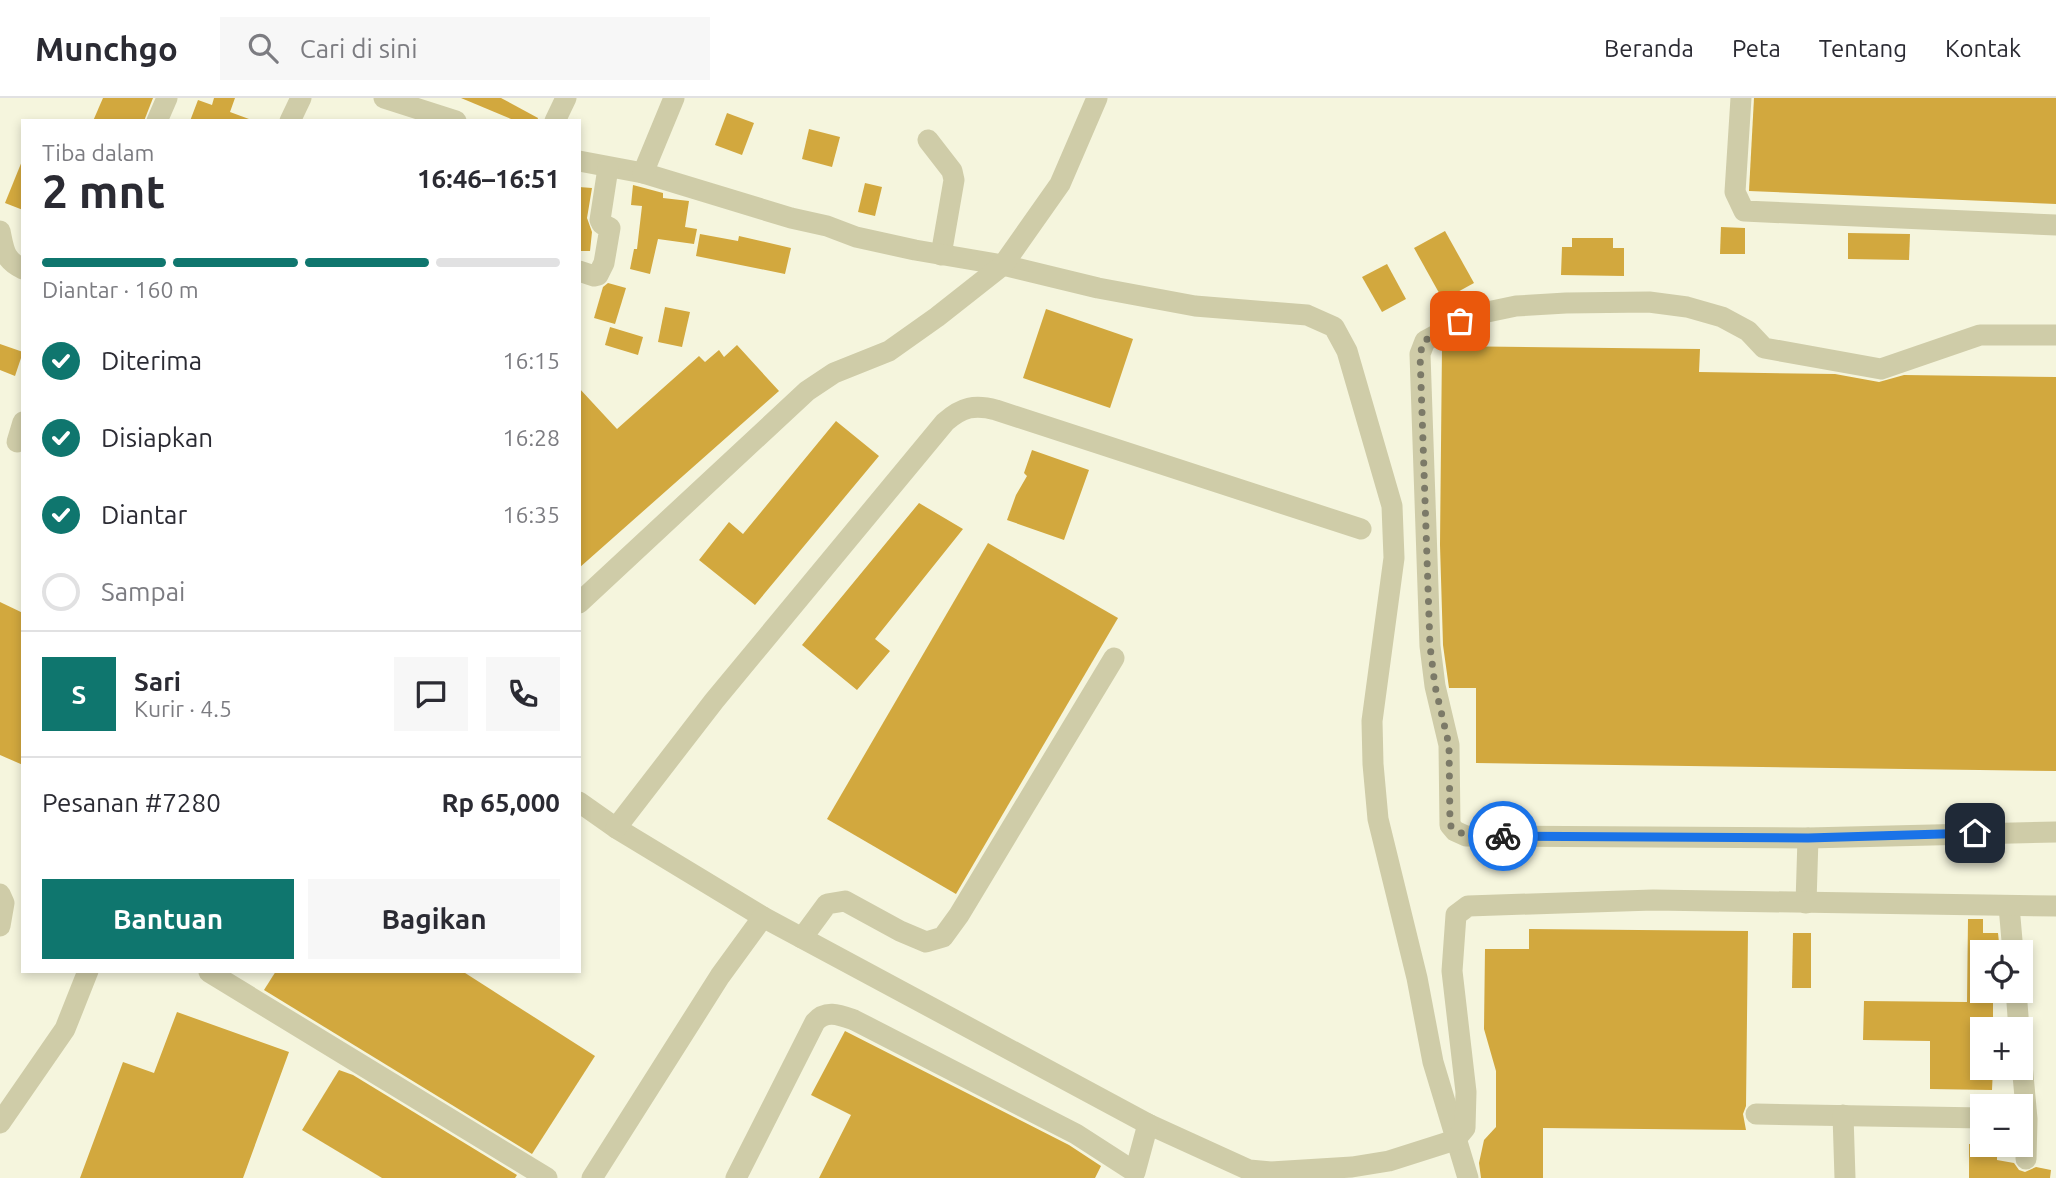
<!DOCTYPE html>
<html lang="id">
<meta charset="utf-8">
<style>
body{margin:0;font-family:Ubuntu,sans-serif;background:#f7f7f7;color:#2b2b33;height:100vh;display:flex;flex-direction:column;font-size:26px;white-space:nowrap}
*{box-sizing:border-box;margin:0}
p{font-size:23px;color:#7c7c81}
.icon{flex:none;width:38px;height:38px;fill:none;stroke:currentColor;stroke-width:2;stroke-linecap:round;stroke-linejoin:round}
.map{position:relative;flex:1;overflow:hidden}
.details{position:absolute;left:21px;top:21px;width:560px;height:854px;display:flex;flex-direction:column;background:#fff;border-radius:0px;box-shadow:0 4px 10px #0003}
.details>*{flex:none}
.buttons{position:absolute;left:1970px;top:842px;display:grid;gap:14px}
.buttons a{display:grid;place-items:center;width:63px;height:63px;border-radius:0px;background:#fff;box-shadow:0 4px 10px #0003;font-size:35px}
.pin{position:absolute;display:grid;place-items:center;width:60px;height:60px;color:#fff;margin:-30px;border-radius:14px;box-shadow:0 4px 10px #0006}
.courier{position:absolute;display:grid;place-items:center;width:70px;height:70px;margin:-35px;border:5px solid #1a73e8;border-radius:50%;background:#fff;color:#222;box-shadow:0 2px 9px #0007}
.overview em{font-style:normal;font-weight:700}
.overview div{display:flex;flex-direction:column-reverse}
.overview{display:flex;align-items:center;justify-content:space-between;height:119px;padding:0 21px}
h1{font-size:46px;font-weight:700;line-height:52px}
.bar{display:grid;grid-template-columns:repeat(4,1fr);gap:10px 7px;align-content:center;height:84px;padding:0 21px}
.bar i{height:9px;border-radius:5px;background:#e1e1e2}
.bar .active{background:#0f766e}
.bar p{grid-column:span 4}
.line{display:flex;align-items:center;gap:18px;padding:0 21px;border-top:2px solid #e1e1e2}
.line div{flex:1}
.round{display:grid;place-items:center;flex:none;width:74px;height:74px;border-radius:0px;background:#f7f7f7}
ol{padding:0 21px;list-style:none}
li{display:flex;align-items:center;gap:21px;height:77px}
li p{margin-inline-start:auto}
li .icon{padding:7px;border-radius:50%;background:#0f766e;color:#fff;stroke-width:4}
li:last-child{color:#7c7c81}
li i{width:38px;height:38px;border:4px solid #e1e1e2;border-radius:50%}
.cta{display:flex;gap:14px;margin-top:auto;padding:14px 21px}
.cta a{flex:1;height:80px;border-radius:0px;background:#0f766e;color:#fff;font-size:28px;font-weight:700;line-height:80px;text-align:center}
.cta a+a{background:#f7f7f7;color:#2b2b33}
header{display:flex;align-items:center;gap:42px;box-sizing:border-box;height:98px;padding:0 35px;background:#fff;border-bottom:2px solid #e1e1e2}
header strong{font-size:33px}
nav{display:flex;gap:38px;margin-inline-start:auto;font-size:24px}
.search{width:490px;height:63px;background:#f7f7f7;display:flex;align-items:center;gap:18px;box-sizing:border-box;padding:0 24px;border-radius:0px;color:#7c7c81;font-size:26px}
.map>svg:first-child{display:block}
</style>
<header>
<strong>Munchgo</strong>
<div class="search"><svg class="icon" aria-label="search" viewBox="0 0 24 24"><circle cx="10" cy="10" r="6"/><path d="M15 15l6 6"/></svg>Cari di sini</div>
<nav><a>Beranda</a><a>Peta</a><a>Tentang</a><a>Kontak</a></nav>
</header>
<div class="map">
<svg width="2056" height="1080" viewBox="0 0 2056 1080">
<rect width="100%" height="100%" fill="#f5f5dd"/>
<g fill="#d2a83e">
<path d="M103 0H153L144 23H93Z"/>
<path d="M214 0H235L230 14 249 21 248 23H190L198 2 212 7Z"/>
<path d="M461 0H501L538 20 537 23H516Z"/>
<path d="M1754 0H2056V106L1749 93Z"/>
<path d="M727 15 754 25 742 57 715 47Z"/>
<path d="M809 31 840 39 832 69 802 61Z"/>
<path d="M22 63H23V112L5 105Z"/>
<path d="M865 85 882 89 875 118 858 114Z"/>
<path d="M633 87 663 95V100L689 103 685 129 697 131 694 146 658 141 650 176 630 171 634 151H637L642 108 631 107Z"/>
<path d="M579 89 592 90 587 120 592 134 590 153H579Z"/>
<path d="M1721 129 1745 130V156H1720Z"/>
<path d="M1445 133 1474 185 1443 202 1414 150Z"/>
<path d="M1848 135 1910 136 1909 162 1848 161Z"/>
<path d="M700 136 738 143 739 138 791 150 785 176 696 158Z"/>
<path d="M1572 140H1613V150H1624V178L1561 177 1562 149H1572Z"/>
<path d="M1387 166 1406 201 1382 214 1362 179Z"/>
<path d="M608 185 626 190 615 226 594 220 603 189Z"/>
<path d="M665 209 690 214 682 249 658 244Z"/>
<path d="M1046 211 1133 241 1110 310 1023 280Z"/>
<path d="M610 229 643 239 638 257 605 247Z"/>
<path d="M0 246 23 254 15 278 0 272Z"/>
<path d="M737 247 779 293 579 470V290L617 331 699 258 705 264 719 252 724 259Z"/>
<path d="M1444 248 1700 251 1699 274 1835 276 1879 284 1904 277 2056 279V673L1476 665V590H1449L1443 547 1440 447 1442 249Z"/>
<path d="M836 323 879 358 755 507 699 462 729 424 743 436Z"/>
<path d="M1032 352 1089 372 1064 442 1007 422 1016 397 1027 378 1024 375Z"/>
<path d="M919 405 963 431 875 541 890 553 857 592 802 547Z"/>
<path d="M988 445 1118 520 956 796 827 721Z"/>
<path d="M0 504 23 515V667L0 657Z"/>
<path d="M1968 821H1983V835H1998L2000 854H1983V905H1993V931H1983V970H1993L1992 992 1930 991V943L1863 942 1864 903 1967 904Z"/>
<path d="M1529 831 1748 833 1746 1008 1743 1016 1746 1032 1543 1030V1080H1481L1479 1065 1484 1042 1496 1029V973L1484 931 1485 851H1529Z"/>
<path d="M1793 835H1811V890H1792Z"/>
<path d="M276 873H462L595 958 532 1056 264 892Z"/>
<path d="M177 914 289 954 243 1080H80L123 964 154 975Z"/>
<path d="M845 933 1069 1047 1101 1068 1095 1080H819L851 1017 811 997Z"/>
<path d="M339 972 353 977 517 1077 515 1080H382L302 1032Z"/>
<path d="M1969 1046H1997V1062L2014 1065 2019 1072 2025 1074 2036 1069 2051 1072 2050 1080H1969Z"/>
</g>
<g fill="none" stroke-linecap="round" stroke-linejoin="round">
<g stroke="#cfcca8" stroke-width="21">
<path d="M384 0 456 23"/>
<path d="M1741 0 1735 94 1744 113 2056 127"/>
<path d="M157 23 167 0"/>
<path d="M290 23 301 0"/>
<path d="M555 23 566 0"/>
<path d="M928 42 952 73 954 82 941 157"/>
<path d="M579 63 643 75 791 120 827 128 856 139 915 152 1003 167 1098 190 1195 208 1307 217 1334 229 1347 253 1392 408 1394 460 1372 623 1373 666 1378 721 1417 880 1433 964 1468 1080"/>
<path d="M643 75 674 0"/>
<path d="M0 133C4 152 4 162 23 171"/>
<path d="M579 173 594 178 598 177 604 165 610 130 602 126 600 122 608 70"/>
<path d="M2056 237H1980L1881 271 1764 250 1748 233 1722 219 1687 209 1649 204 1566 205 1516 208 1473 217 1425 243 1420 256 1430 548 1435 588 1449 647 1450 727 1455 733 1466 738 1808 740 2056 734"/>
<path d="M17 344 23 324"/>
<path d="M579 505 807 293 834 275 889 253 937 219 1003 167 1060 86 1097 0"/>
<path d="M579 704 616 730 763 819"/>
<path d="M616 730 714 603 945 324C962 309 975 306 996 312L1361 431"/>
<path d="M0 796 4 805 0 828"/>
<path d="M1806 805 1808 740"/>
<path d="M2009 808 2013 854"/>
<path d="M802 840 827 806 845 803 900 833 926 844 943 839 959 817 1114 560"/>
<path d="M209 874 547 1080"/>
<path d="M2016 892 2019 931"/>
<path d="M2021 955 2027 1021 2026 1061"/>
<path d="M1756 1016 1983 1020"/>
<path d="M1843 1017 1845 1080"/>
<path d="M0 1025 65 931 88 873"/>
<path d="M592 1080 720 878 763 819 1148 1026 1249 1072 1271 1074 1352 1069 1389 1063 1455 1042 1465 1030 1466 994 1452 873 1456 817 1468 808 1653 802 2056 808"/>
<path d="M736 1080 815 924C826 911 840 917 854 922L1076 1036 1135 1074 1148 1026"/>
</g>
</g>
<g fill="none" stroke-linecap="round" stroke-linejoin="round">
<path stroke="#7c7a68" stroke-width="7" stroke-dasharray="0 12.6" d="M1460 223 1424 243 1420 256 1430 548 1435 588 1449 647 1450 727C1464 742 1484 738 1503 738"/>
<path stroke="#1a73e8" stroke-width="9" d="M1503 738 1808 740 1975 735"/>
</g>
</svg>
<div class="buttons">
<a><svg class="icon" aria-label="locate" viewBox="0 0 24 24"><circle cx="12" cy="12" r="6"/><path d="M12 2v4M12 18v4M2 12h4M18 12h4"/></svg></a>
<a>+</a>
<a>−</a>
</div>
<div class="pin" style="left:1460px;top:223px;background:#ea580c"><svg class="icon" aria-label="bag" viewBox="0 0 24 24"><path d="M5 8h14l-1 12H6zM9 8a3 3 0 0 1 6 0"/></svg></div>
<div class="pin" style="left:1975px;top:735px;background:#1f2937"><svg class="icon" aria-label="home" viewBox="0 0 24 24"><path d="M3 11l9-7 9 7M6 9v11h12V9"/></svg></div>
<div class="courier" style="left:1503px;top:738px"><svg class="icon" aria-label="bike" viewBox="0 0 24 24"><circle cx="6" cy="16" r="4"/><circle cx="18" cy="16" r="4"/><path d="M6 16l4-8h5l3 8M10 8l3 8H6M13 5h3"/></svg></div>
<section class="details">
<div class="overview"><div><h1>2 mnt</h1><p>Tiba dalam</p></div><em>16:46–16:51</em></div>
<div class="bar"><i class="active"></i><i class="active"></i><i class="active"></i><i></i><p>Diantar · 160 m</p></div>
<ol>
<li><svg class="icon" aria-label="check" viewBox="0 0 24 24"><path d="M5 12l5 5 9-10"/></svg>Diterima<p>16:15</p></li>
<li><svg class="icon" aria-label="check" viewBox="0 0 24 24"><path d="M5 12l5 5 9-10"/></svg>Disiapkan<p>16:28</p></li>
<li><svg class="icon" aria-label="check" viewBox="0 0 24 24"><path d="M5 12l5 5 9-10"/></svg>Diantar<p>16:35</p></li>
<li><i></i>Sampai</li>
</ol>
<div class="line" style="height:126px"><b class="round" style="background:#0f766e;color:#fff">S</b><div><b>Sari</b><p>Kurir · 4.5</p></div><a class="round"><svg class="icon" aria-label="chat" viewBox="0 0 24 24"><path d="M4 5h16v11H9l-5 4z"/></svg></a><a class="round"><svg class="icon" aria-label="phone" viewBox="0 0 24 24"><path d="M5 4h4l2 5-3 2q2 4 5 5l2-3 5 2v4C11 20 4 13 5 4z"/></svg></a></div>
<div class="line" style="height:91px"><div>Pesanan #7280</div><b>Rp 65,000</b></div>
<div class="cta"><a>Bantuan</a><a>Bagikan</a></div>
</section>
</div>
